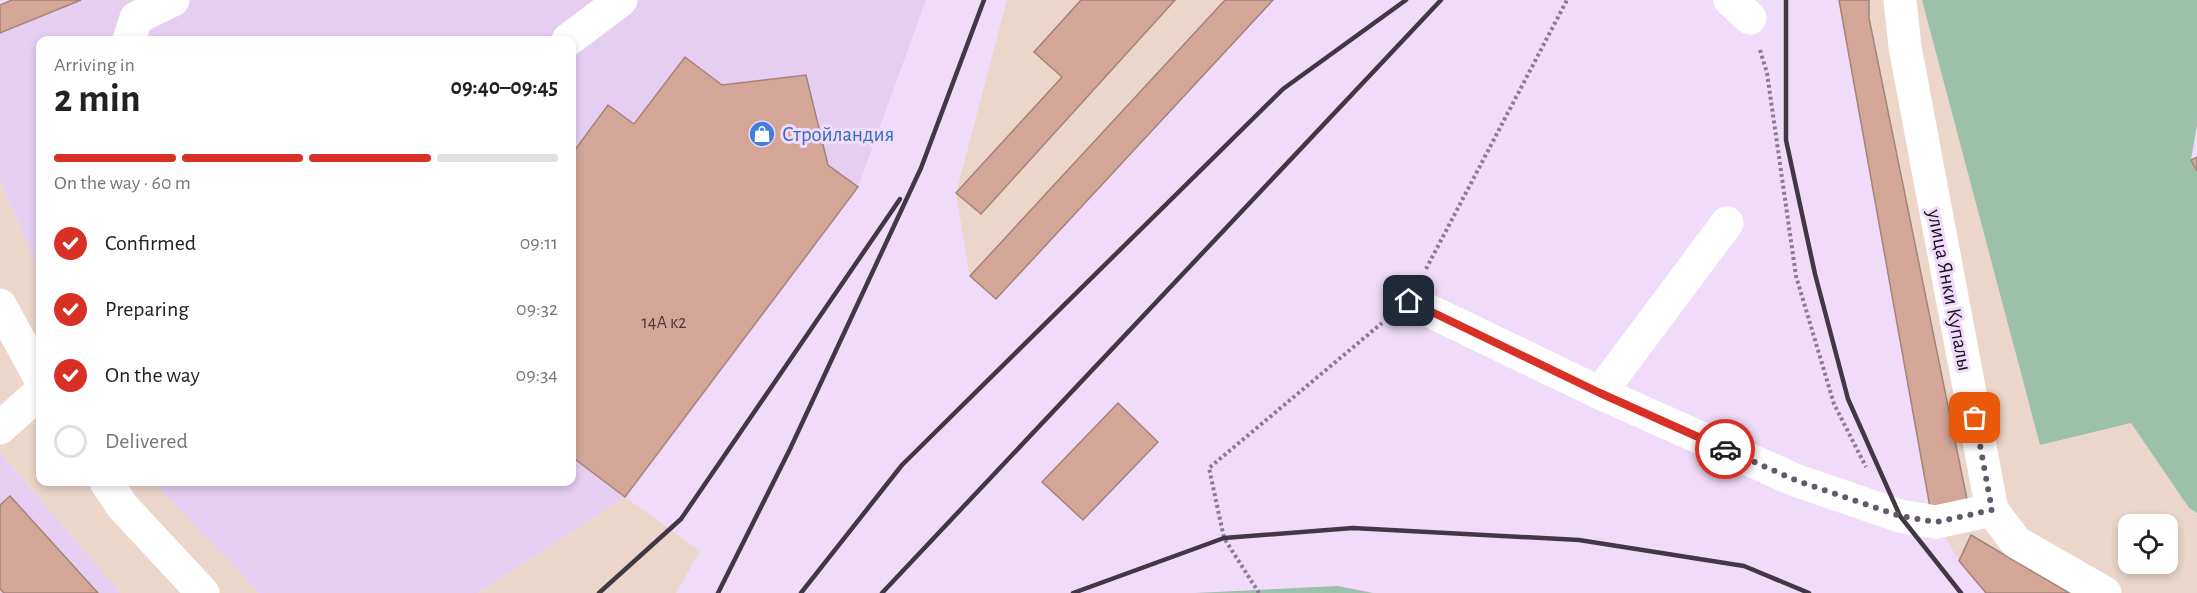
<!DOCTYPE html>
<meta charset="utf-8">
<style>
body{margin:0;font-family:"Alegreya Sans",sans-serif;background:#f6f6f6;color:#222;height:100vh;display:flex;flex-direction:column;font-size:22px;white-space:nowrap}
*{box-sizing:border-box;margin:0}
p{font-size:20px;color:#767676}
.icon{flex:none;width:33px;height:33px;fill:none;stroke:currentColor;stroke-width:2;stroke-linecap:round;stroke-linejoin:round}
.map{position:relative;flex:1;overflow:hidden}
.details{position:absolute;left:36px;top:36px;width:540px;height:450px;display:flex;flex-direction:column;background:#fff;border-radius:12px;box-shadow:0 3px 9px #0003}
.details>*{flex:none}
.buttons{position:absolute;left:2118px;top:514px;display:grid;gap:12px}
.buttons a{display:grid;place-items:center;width:60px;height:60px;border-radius:12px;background:#fff;box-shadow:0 3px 9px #0003;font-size:30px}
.pin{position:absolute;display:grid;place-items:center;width:51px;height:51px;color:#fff;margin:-26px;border-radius:12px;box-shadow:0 3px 9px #0006}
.courier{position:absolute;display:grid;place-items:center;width:60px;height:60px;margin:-30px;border:4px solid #d93025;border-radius:50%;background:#fff;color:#222;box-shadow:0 2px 8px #0007}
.head em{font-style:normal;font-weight:700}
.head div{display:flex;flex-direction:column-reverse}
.head{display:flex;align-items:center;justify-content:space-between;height:102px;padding:0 18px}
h1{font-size:39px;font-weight:700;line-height:45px}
.bar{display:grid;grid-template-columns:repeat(4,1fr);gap:9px 6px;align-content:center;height:72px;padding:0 18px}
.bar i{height:8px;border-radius:4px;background:#e0e0e0}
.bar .active{background:#d93025}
.bar p{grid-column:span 4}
ol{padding:0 18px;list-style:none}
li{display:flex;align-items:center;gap:18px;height:66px}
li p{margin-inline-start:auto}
li .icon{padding:6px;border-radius:50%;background:#d93025;color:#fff;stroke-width:4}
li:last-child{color:#767676}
li i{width:33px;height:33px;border:3px solid #e0e0e0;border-radius:50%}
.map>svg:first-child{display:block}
</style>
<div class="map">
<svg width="2197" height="593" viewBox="0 0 2197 593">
<rect width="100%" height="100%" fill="#f0dcfa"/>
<g fill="#e6cef2">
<path d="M82 0H926L858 187 625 497 478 593H260L153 482H572V40H40V274L0 180V34Z"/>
<path d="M0 453 121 593H0Z"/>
</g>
<g fill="#ebd6c9" fill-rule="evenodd">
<path d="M1007 0H1273L996 299 970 276 956 193Z"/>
<path d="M1839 0H1922L2040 445 2131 423 2189 508 2197 513V593H1986L1959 561 1931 513ZM2128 525H2168V564H2128Z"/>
<path d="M0 180 40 274V482H153L260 593H121L0 453Z"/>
<path d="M625 497 700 551 676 593H478Z"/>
</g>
<g fill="#9dc0aa">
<path d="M1922 0H2197V125L2191 160 2197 171V513L2189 508 2131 423 2040 445Z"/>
<path d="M1338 586 1373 593H1195Z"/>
</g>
<g fill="#d3a698" stroke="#a48379" stroke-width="1.5">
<path d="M12 0H81L0 33V5Z"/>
<path d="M1081 0H1175L981 214 956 193 1062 77 1034 52Z"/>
<path d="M1225 0H1273L996 299 970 276Z"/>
<path d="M1839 0H1869V18L1969 509 1931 513Z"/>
<path d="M685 57 722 85 806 75 828 165 858 187 625 497 572 457V154L608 105 634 124Z"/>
<path d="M2197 157V171L2191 160Z"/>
<path d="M1118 403 1158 442 1083 520 1042 482Z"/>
<path d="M10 496 98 593H4L0 589V505Z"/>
<path d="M1971 535 2069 593H1986L1959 561Z"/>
</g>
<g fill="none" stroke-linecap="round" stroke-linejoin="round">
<g stroke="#897b8f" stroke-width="4" stroke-dasharray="3 3" stroke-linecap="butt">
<path d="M1760 50 1767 73 1796 276 1834 404 1866 467"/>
<path d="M1426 269 1567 0"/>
<path d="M1259 593 1224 538 1209 468 1382 323"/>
</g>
<g stroke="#fff" stroke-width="33">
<path d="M1730 0 1750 18"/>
<path d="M1900 0 1905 47 1992 510 2016 542 2105 593"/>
<path d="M129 40 136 18 173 0"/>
<path d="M568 40 621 0"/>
<path d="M1409 301 1600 393 1795 480 1900 516 1936 522 1992 510"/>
<path d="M0 305 40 378"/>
<path d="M1600 393 1727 223"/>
<path d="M0 428 40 392"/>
<path d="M106 482 122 506 203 593"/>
</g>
<g stroke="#413846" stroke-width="4.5">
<path d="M1786 0V140L1815 274 1848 399 1900 516 1961 593"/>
<path d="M599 593 681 519 900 199"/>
<path d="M718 593 790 449 921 168 984 0"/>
<path d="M801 593 902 465 1283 89 1406 0"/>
<path d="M882 593 1441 0"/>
<path d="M1073 593 1224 538 1353 528 1579 540 1744 566 1809 593"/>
</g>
</g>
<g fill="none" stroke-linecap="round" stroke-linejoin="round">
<path stroke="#64596a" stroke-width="6" stroke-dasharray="0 10.8" d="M1725 449 1795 480 1900 516 1936 522 1992 510 1975 418"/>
<path stroke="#d93025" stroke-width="8" d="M1409 301 1600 393 1725 449"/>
</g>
<defs>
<g id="shop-disc" transform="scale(1.35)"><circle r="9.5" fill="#3f7fe0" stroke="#f0dcfa"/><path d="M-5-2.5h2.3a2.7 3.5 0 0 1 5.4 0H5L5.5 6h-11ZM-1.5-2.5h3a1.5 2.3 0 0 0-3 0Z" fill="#fff"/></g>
</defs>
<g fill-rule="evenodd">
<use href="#shop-disc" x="762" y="134"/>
</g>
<g text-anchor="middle" stroke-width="6" stroke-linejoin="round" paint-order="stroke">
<g font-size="18" fill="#48373b">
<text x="664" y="328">14А к2</text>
</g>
<g font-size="21" fill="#366cbe" stroke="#f0dcfa" text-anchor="start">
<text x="782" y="141">Стройландия</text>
</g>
<g font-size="21" fill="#19121c" stroke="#f0dcfa">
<text transform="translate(1950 290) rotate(79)" y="7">улица Янки Купалы</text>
</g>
</g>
</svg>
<div class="buttons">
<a><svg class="icon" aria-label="locate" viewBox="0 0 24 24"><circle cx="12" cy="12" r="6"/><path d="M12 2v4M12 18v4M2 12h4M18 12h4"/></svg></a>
</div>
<div class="pin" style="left:1975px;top:418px;background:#ea580c"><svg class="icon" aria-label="bag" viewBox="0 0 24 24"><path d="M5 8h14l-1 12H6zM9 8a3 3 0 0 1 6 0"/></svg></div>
<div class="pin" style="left:1409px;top:301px;background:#1f2937"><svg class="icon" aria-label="home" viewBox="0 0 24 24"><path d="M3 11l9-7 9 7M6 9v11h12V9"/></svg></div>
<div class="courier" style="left:1725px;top:449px"><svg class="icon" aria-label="car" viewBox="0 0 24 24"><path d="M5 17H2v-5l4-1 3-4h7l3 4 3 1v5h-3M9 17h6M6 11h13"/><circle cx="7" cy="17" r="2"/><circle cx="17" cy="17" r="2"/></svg></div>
<section class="details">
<div class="head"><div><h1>2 min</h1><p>Arriving in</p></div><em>09:40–09:45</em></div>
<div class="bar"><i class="active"></i><i class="active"></i><i class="active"></i><i></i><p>On the way · 60 m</p></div>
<ol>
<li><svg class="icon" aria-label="check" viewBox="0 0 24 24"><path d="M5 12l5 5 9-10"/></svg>Confirmed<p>09:11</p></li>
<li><svg class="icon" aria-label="check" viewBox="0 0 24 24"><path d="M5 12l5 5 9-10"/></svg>Preparing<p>09:32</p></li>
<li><svg class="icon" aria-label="check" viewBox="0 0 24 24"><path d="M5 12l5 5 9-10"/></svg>On the way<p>09:34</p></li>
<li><i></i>Delivered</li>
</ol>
</section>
</div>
